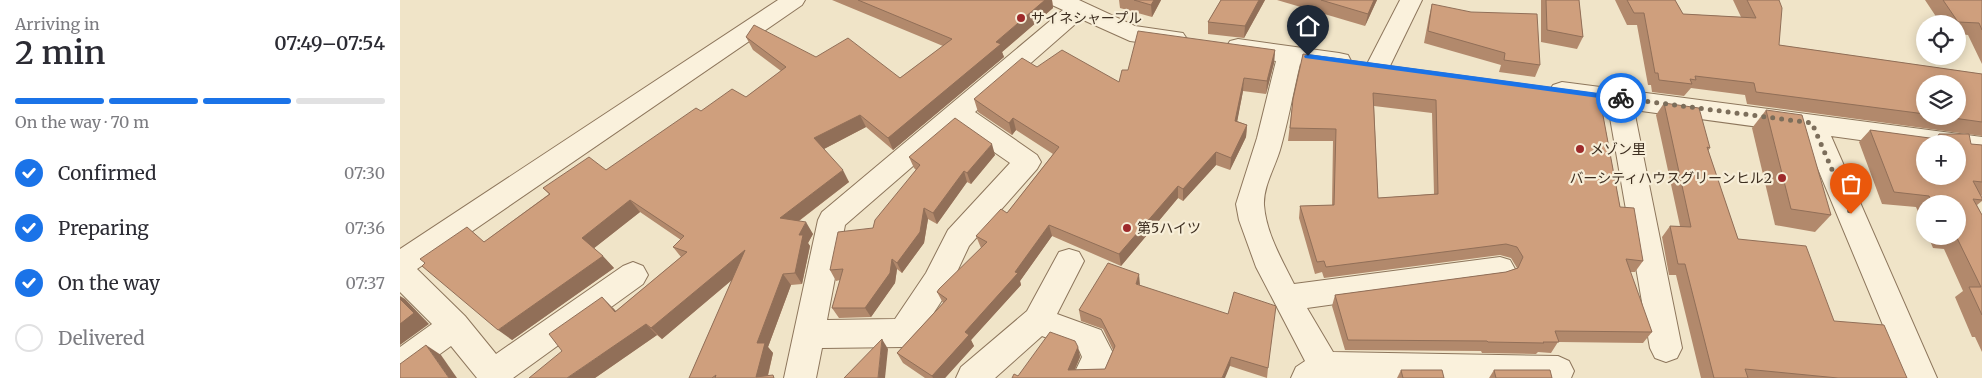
<!DOCTYPE html>
<meta charset="utf-8">
<style>
body{margin:0;font-family:Merriweather,"Noto Sans JP",serif;background:#f2f2f3;color:#2b2b33;height:100vh;display:flex;flex-direction:column;font-size:19px;white-space:nowrap}
*{box-sizing:border-box;margin:0}
p{font-size:16px;color:#7c7c81}
.icon{flex:none;width:28px;height:28px;fill:none;stroke:currentColor;stroke-width:2;stroke-linecap:round;stroke-linejoin:round}
.map{position:relative;flex:1;overflow:hidden}
.drawer{display:flex;flex-direction:column;background:#fff;width:400px}
.drawer>*{flex:none}
.controls{position:absolute;left:1516px;top:15px;display:grid;gap:10px}
.controls a{display:grid;place-items:center;width:50px;height:50px;border-radius:50%;background:#fff;box-shadow:0 2px 12px #0003;font-size:25px}
.pin{position:absolute;display:grid;place-items:center;width:42px;height:42px;color:#fff;margin:-51px -21px;border-radius:50% 50% 50% 0;rotate:-45deg;box-shadow:0 0 5px #0007}
.pin .icon{rotate:45deg}
.courier{position:absolute;display:grid;place-items:center;width:50px;height:50px;margin:-25px;border:4px solid #1a73e8;border-radius:50%;background:#fff;color:#222;box-shadow:0 1px 6px #0007}
.summary em{font-style:normal;font-weight:600}
.summary div{display:flex;flex-direction:column-reverse}
.summary{display:flex;align-items:center;justify-content:space-between;height:85px;padding:0 15px}
h1{font-size:32px;font-weight:600;line-height:38px}
.bar{display:grid;grid-template-columns:repeat(4,1fr);gap:8px 5px;align-content:center;height:60px;padding:0 15px}
.bar i{height:6px;border-radius:4px;background:#e1e1e2}
.bar .on{background:#1a73e8}
.bar p{grid-column:span 4}
ol{padding:0 15px;list-style:none}
li{display:flex;align-items:center;gap:15px;height:55px}
li p{margin-inline-start:auto}
li .icon{padding:5px;border-radius:50%;background:#1a73e8;color:#fff;stroke-width:4}
li:last-child{color:#7c7c81}
li i{width:28px;height:28px;border:2px solid #e1e1e2;border-radius:50%}
main{display:flex;flex:1;min-height:0}
.map>svg:first-child{display:block}
</style>
<main>
<section class="drawer">
<div class="summary"><div><h1>2 min</h1><p>Arriving in</p></div><em>07:49–07:54</em></div>
<div class="bar"><i class="on"></i><i class="on"></i><i class="on"></i><i></i><p>On the way · 70 m</p></div>
<ol>
<li><svg class="icon" aria-label="check" viewBox="0 0 24 24"><path d="M5 12l5 5 9-10"/></svg>Confirmed<p>07:30</p></li>
<li><svg class="icon" aria-label="check" viewBox="0 0 24 24"><path d="M5 12l5 5 9-10"/></svg>Preparing<p>07:36</p></li>
<li><svg class="icon" aria-label="check" viewBox="0 0 24 24"><path d="M5 12l5 5 9-10"/></svg>On the way<p>07:37</p></li>
<li><i></i>Delivered</li>
</ol>
</section>
<div class="map">
<svg width="1582" height="378" viewBox="0 0 1582 378">
<rect width="100%" height="100%" fill="#f0e4c8"/>
<g fill="none" stroke-linecap="round" stroke-linejoin="round">
<g stroke="#8d765c" stroke-width="2">
<g id="minor">
<path d="M378 0H405L402 5 17 269 65 316 96 354 223 266 233 262 243 266 248 275 243 284 113 378H77L51 346 11 375 0 378V347L32 324 0 292V249Z"/>
<path d="M649 0H679L735 26 783 33 787 39 783 45 775 47 730 41 681 19 575 112 637 155 641 162 637 169 569 246 548 291 514 343 503 347 422 348 416 378H384L418 220 422 212 663 10 652 5ZM558 127 610 163 548 230 526 273 495 319 427 320 445 225Z"/>
<path d="M1000 0H1022L987 72 978 75 969 72 966 66Z"/>
<path d="M838 39 939 53 948 55 951 61 948 67 939 69 900 64C893 93 888 122 880 150 875 167 863 187 864 205 866 233 882 260 894 284L1100 257 1110 260 1115 269 1110 278 1100 281 907 308 933 352 1158 356 1169 361 1174 371 1171 378H891L896 367 905 361 856 267 839 220 836 204 857 138 876 61 830 53 826 47 830 41Z"/>
<path d="M1162 82 1582 137V157L1558 154V144H1525V149L1431 136 1537 378H1505L1403 133 1234 110 1282 348 1277 358 1266 362 1255 358 1250 348 1208 106 1153 97 1149 91 1153 85Z"/>
<path d="M669 249 679 252 684 261 657 314 701 330 715 357 705 378H672L682 357 679 350 642 336 595 378H556L561 367 627 311 659 252Z"/>
</g>
</g>
<use href="#minor" fill="#faf1dc" fill-rule="evenodd"/>
</g>
<g fill="#b2896c" fill-rule="evenodd">
<path d="M432 0H652L653 8 602 52 604 57 493 150 466 127 424 149 449 182 399 221 413 234 408 243 410 246 402 284 391 285 368 347 373 353 368 376 374 378H289L332 280 262 339 257 335 195 378 213 308 216 311 281 257 273 247 281 240 240 212 194 248 214 268 112 340 84 242 149 194 143 188 206 170 301 111 346 97 381 71 353 50 346 37 416 57 500 78 543 46Z"/>
<path d="M719 0H761L752 17 720 8Z"/>
<path d="M821 0H865L844 38 808 34V22Z"/>
<path d="M877 0H977L965 26Z"/>
<path d="M1141 0H1179L1183 37 1177 49 1141 42Z"/>
<path d="M1215 0H1275L1283 14 1341 17 1333 0H1379V45L1582 74V136L1347 104 1345 95 1291 88 1284 96 1252 92 1251 85H1248L1237 25H1227ZM1525 84 1558 116H1525Z"/>
<path d="M1525 0H1582V64L1568 35 1558 34V24H1541Z"/>
<path d="M1032 4 1140 65 1135 77 1099 72 1101 65 1024 43 1029 17Z"/>
<path d="M875 50 874 63 866 94 843 91 837 121 847 125 846 137 830 170 816 165 783 201 778 198 721 266 652 236 620 281 621 285 571 340 574 346 545 378H525L503 363 497 353 543 303 537 292 581 248 576 236 607 213 653 154 616 130 612 135 578 112 574 99 637 67 719 82 728 70Z"/>
<path d="M903 54 1199 94 1220 207 1243 261 1235 272H1230L1252 332 1243 343 1158 342 1151 353 1138 352 1136 354 1082 353 1081 351 945 350 932 306 935 295 1106 272 1117 268 1111 258 1100 255 924 278 922 272 915 274 899 218 900 206 932 205 933 141H888L893 99ZM974 106 1032 113 1034 194 978 198Z"/>
<path d="M1264 103 1310 148 1308 151 1338 239 1434 321 1507 378H1301L1276 275H1269L1262 237 1270 226H1280L1256 115Z"/>
<path d="M1366 110 1431 215 1415 232 1375 225 1352 128Z"/>
<path d="M1470 130 1534 139 1539 134 1571 144 1582 145V196L1581 195 1582 198V201L1577 205 1582 215V352L1575 337H1572L1555 297 1563 291 1544 249 1533 248 1528 236H1558V204H1525V228L1516 207 1482 204 1459 142Z"/>
<path d="M595 155 571 184 567 182 537 224 528 219 524 243 502 273 497 269 495 283 471 317 439 318 432 308 440 280 436 281 430 270 473 228 516 170 514 168 509 157Z"/>
<path d="M740 285 868 368 867 378 830 366 618 376 678 347 680 357 675 370 705 369 713 350 703 329 681 321 679 310Z"/>
<path d="M1001 370 1044 378H997Z"/>
<path d="M1094 370 1152 378H1089Z"/>
</g>
<g fill="#916f58">
<path d="M645 0H652L653 8 602 52 604 57 493 150 488 138 596 42Z"/>
<path d="M754 0H761L752 17 751 5Z"/>
<path d="M859 0H865L844 38 845 26Z"/>
<path d="M974 0H977L976 2 965 26 968 14Z"/>
<path d="M875 50 874 63 866 94 867 81Z"/>
<path d="M844 78 843 91 835 133V121Z"/>
<path d="M460 115 466 127 420 151 414 138Z"/>
<path d="M613 118 616 130 612 135 609 123Z"/>
<path d="M847 125 846 137 830 170 831 158Z"/>
<path d="M592 144 595 155 571 184 567 173Z"/>
<path d="M816 152V165L783 201V189Z"/>
<path d="M443 170 449 182 388 229 380 218Z"/>
<path d="M564 171 567 182 537 224 533 213Z"/>
<path d="M778 186V198L721 266 719 254Z"/>
<path d="M230 200 240 212 193 249 182 238Z"/>
<path d="M524 208 528 219 524 243 502 273 497 263Z"/>
<path d="M406 222 413 234 408 243 410 246 402 284 395 273 399 235Z"/>
<path d="M649 225 652 236 620 281 621 285 571 340 574 346 545 378H533L532 376 565 332 615 272Z"/>
<path d="M345 250 353 262 262 339 251 328Z"/>
<path d="M203 256 214 268 112 340 98 330Z"/>
<path d="M492 259 497 269 495 283 471 317 465 308Z"/>
<path d="M383 274 391 285 368 347 373 353 367 378 356 377 357 343Z"/>
<path d="M739 274 740 285 736 284Z"/>
<path d="M0 296 5 299 29 324 0 345Z"/>
<path d="M202 297 213 308 226 323 215 312Z"/>
<path d="M246 324 257 335 195 378H167Z"/>
<path d="M482 339 488 349 485 378H478Z"/>
<path d="M26 345 41 355 57 378H49Z"/>
<path d="M678 347 680 357 671 378 668 370Z"/>
<path d="M831 357 830 366 825 378H822Z"/>
</g>
<g fill="#cf9f7d" stroke="#916f58" fill-rule="evenodd">
<path d="M458 0H645L596 42 601 44 488 138 460 115 414 138 443 170 380 218 406 222 399 235H403L395 273 383 274 357 343H365L356 377 373 375 374 378H315L316 375 312 378H289L345 250 251 328 246 324 167 378H129L162 351 149 334 202 297 215 312 287 252 273 247 284 236 230 200 182 238 203 256 98 330 22 266 25 263 20 259 67 227 84 242 150 194 143 188 189 157 206 170 296 108 301 111 332 89 346 97 386 67 346 37 354 25 416 57 448 38 500 78 552 39Z"/>
<path d="M734 0H754L751 5Z"/>
<path d="M821 0H859L845 26 808 22Z"/>
<path d="M921 0H974L968 14Z"/>
<path d="M1146 0H1179L1183 37 1147 30Z"/>
<path d="M1227 0H1275L1283 14 1356 18 1347 0H1379L1382 8 1379 45 1582 74V122L1539 116H1558V84H1525V114L1356 92 1354 83 1295 76 1296 80 1290 79 1292 84 1259 80 1258 73H1255L1244 13H1234Z"/>
<path d="M1543 0H1582V30L1579 23 1558 22Z"/>
<path d="M1032 4 1071 12 1137 14 1140 65 1104 60 1105 53 1028 31Z"/>
<path d="M738 31 875 50 867 81 844 78 835 121 847 125 831 158 816 152 783 189 778 186 719 254 649 225 615 272 618 273 565 332 569 335 532 376 497 353 547 299 537 292 539 289 587 242 576 236 601 209 607 213 659 147 613 118 609 123 574 99 622 58 637 67 662 50 719 82 722 70H728Z"/>
<path d="M903 54 1199 94 1220 207 1234 208 1243 261 1226 259 1252 332 1155 331 1159 342H1143L1144 343 1088 342 1087 341 948 340 935 295 1106 272 1118 268 1123 257 1117 247 1106 244 926 267 924 261 917 262 900 206 934 205 936 129 890 128 893 99ZM973 93 1036 100 1038 194 978 198Z"/>
<path d="M1264 103 1299 108 1310 148 1307 147 1338 239 1406 246 1434 321 1484 325 1507 378H1438L1345 369 1348 378H1314L1285 264H1278L1270 226 1291 227Z"/>
<path d="M1366 110 1402 115 1431 215 1391 209Z"/>
<path d="M555 118 592 144 567 173 564 171 533 213 524 208 520 232 497 263 492 259 490 273 465 308H432L443 269 430 270 438 232 473 228 475 220 520 165 509 157Z"/>
<path d="M1470 130 1537 139 1539 134H1569L1571 144 1582 145V182L1573 181 1582 198V200L1573 199 1582 215V315L1569 287H1581L1557 238 1547 236H1558V204H1533L1529 196 1494 192ZM1525 144H1558V176H1525Z"/>
<path d="M708 263 739 274 736 284 828 314 834 292 876 306 868 368 831 357 822 378H612L614 374 618 376 650 332 675 341 678 347 668 370 705 369 715 346 701 319 679 310Z"/>
<path d="M0 299 14 313 0 324Z"/>
<path d="M482 339 478 378H444Z"/>
<path d="M26 345 49 378H0V364Z"/>
<path d="M1001 370H1042L1044 378H1003Z"/>
<path d="M1094 370H1150L1152 378H1096Z"/>
</g>
<path fill="#1a73e8" d="M908 54 1221 96 1225 98 1221 101 905 58 904 56Z"/>
<g fill="none" stroke-linecap="round" stroke-linejoin="round">
<path stroke="#7c6e5b" stroke-width="5" stroke-dasharray="0 9" d="M1221 98 1412 123 1451 214"/>
</g>
<g fill="#9e2a2b" stroke="#f7eed8" stroke-width="2">
<circle cx="621" cy="18" r="5"/>
<circle cx="1180" cy="149" r="5"/>
<circle cx="1382" cy="178" r="5"/>
<circle cx="727" cy="228" r="5"/>
</g>
<g text-anchor="middle" stroke-width="4.5" stroke-linejoin="round" paint-order="stroke">
<g font-size="14" fill="#3d2e20" stroke="#f7eed8" text-anchor="start">
<text x="631" y="23">サイネシャープル</text>
<text x="1190" y="154">メゾン里</text>
<text x="1372" y="183" text-anchor="end">バーシティハウスグリーンヒル2</text>
<text x="737" y="233">第5ハイツ</text>
</g>
</g>
</svg>
<div class="controls">
<a><svg class="icon" aria-label="locate" viewBox="0 0 24 24"><circle cx="12" cy="12" r="6"/><path d="M12 2v4M12 18v4M2 12h4M18 12h4"/></svg></a>
<a><svg class="icon" aria-label="layers" viewBox="0 0 24 24"><path d="M12 4l9 5-9 5-9-5zM3 14l9 5 9-5"/></svg></a>
<a>+</a>
<a>−</a>
</div>
<div class="pin" style="left:1451px;top:214px;background:#ea580c"><svg class="icon" aria-label="bag" viewBox="0 0 24 24"><path d="M5 8h14l-1 12H6zM9 8a3 3 0 0 1 6 0"/></svg></div>
<div class="pin" style="left:908px;top:56px;background:#1f2937"><svg class="icon" aria-label="home" viewBox="0 0 24 24"><path d="M3 11l9-7 9 7M6 9v11h12V9"/></svg></div>
<div class="courier" style="left:1221px;top:98px"><svg class="icon" aria-label="bike" viewBox="0 0 24 24"><circle cx="6" cy="16" r="4"/><circle cx="18" cy="16" r="4"/><path d="M6 16l4-8h5l3 8M10 8l3 8H6M13 5h3"/></svg></div>
</div>
</main>
